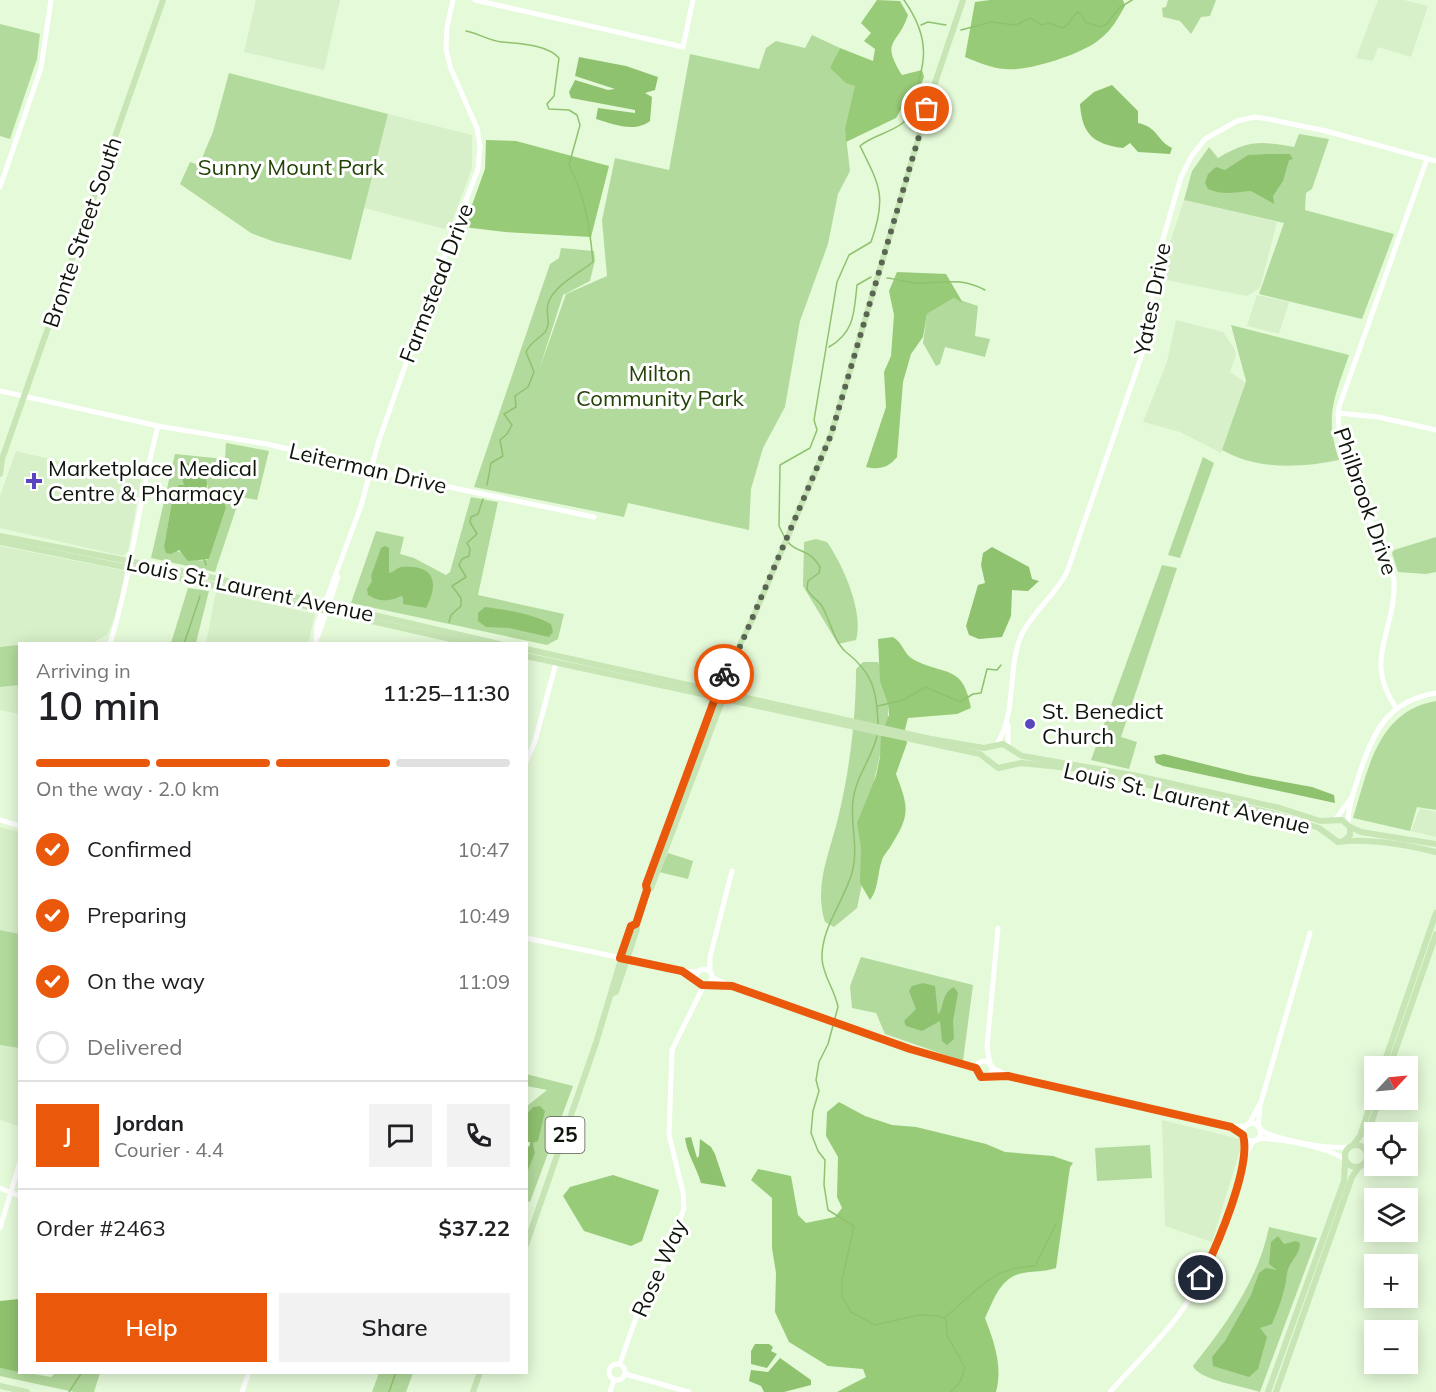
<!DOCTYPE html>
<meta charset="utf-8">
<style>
body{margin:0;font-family:Mulish,sans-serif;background:#f2f2f2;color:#202124;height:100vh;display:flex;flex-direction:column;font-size:22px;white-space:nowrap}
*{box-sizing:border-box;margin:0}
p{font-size:20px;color:#757577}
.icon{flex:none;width:33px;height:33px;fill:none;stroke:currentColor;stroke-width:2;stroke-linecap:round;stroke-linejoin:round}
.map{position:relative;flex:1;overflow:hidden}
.drawer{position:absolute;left:18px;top:642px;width:510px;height:732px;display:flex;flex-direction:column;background:#fff;border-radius:0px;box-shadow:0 3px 15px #0003}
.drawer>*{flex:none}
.needle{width:39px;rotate:64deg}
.buttons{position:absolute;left:1364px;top:1056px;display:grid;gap:12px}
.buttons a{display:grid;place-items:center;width:54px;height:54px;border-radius:0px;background:#fff;box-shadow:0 3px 15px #0003;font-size:30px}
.pin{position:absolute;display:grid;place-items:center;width:51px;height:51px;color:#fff;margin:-26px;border:3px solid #fff;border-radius:50%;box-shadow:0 2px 6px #0007}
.courier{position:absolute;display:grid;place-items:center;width:60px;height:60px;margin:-30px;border:4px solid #ea580c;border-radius:50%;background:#fff;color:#222;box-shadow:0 2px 8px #0007}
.overview em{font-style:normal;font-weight:600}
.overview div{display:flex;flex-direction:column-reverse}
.overview{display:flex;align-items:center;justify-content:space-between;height:102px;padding:0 18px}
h1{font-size:39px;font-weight:600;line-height:45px}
.bar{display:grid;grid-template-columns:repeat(4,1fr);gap:9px 6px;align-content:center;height:72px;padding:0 18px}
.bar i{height:8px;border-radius:4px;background:#e0e0e0}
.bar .current{background:#ea580c}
.bar p{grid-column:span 4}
.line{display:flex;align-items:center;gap:15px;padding:0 18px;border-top:2px solid #e0e0e0}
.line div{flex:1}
.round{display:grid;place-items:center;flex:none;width:63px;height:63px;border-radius:0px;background:#f2f2f2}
ol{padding:0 18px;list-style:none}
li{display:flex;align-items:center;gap:18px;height:66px}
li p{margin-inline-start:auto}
li .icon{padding:6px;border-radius:50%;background:#ea580c;color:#fff;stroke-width:4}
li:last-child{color:#757577}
li i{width:33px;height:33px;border:3px solid #e0e0e0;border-radius:50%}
.cta{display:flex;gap:12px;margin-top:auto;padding:12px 18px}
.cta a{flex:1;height:69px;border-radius:0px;background:#ea580c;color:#fff;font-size:24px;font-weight:600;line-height:69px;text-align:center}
.cta a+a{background:#f2f2f2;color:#202124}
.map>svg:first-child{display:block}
</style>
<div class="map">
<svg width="1436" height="1392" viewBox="0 0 1436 1392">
<rect width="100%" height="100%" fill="#e5fad9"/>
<g fill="#d7f0c9">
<path d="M256 0H340L324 70 244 52Z"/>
<path d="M1378 0H1404L1428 6 1411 57 1378 47 1373 61 1356 58Z"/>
<path d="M388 114 472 135V168L449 230 364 208Z"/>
<path d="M1184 200 1277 222 1260 288 1247 296 1161 279 1166 255Z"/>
<path d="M1257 295 1289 302 1279 334 1247 326Z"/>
<path d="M1176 320 1223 332 1234 348 1236 355 1230 372 1245 382 1221 453 1180 432 1143 422 1167 362Z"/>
<path d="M16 451 141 480 128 551 123 556 0 528V496Z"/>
<path d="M0 546 126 571 121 602 108 634 92 643 20 644 19 714 0 710Z"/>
<path d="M216 592 315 614 308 643H206Z"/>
<path d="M1420 808 1436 812V837L1411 831Z"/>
<path d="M0 827 19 832V934L0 930Z"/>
<path d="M0 1045 19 1048V1126L0 1120Z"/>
<path d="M1162 1120 1240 1139V1150L1212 1242 1165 1226Z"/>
</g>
<g fill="#b3da9d" fill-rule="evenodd">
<path d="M1168 0H1216L1210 16 1201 17 1191 34 1180 21 1163 17 1162 8 1166 7Z"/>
<path d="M0 24 40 34 37 59 10 139 0 136Z"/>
<path d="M812 35 840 48 831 68 856 86 845 128 850 171 838 194 828 244 800 321 785 407 763 448 751 489 749 530 628 503 624 517 474 487 550 264 559 258 561 248 594 251 595 260 590 281 563 295 539 370 566 294 607 276 602 220 615 158 669 170 690 54 759 69 766 48 776 41 805 48Z"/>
<path d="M229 73 388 114 351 260 275 242 251 233 180 184 190 162 199 165 213 132Z"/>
<path d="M1299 134 1329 139 1312 189 1306 193 1305 210 1394 234 1362 319 1259 294 1284 223 1184 200 1192 171 1209 147 1218 158C1249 140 1260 141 1294 147Z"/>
<path d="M954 298 978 306 975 336 990 339 985 357 945 347 940 364 936 366 923 343 927 314Z"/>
<path d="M1231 325 1349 355C1335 397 1324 415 1339 460 1300 468 1257 470 1222 450L1246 381Z"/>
<path d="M226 443 269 451 257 500 240 497 215 572 151 558 175 454 225 459ZM190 464 196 467 208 486 206 492 225 503 226 508 209 559C194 565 182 550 164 546L174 490 184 485Z"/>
<path d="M1203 457 1214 463 1180 558 1168 555Z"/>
<path d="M471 497 498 502 478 595 564 614 558 639 547 645 351 603 376 531 404 537 400 554 414 558 446 575 450 572Z"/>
<path d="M1436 537V572L1426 574 1398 572 1392 553 1394 550Z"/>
<path d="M816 539 827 542C843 565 864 612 856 640L838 644 803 586 804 542Z"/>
<path d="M1162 565 1177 568 1121 737 1137 742 1129 769 1091 760Z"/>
<path d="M188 588 209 591 196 643H171Z"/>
<path d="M19 645V685L0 687V647Z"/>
<path d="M863 662H878L888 686V721L867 811 864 874 857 908 834 927 825 922C813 885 831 850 839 814 850 767 856 717 856 669Z"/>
<path d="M1436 701V810L1417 807 1410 831 1353 818C1368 770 1377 711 1436 701Z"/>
<path d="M668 853 693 861 688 879 659 872Z"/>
<path d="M0 930 19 934V1048L0 1045Z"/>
<path d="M861 957 973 985 963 1061 885 1034 876 1013 852 1008 850 986Z"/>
<path d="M526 1074 573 1086 530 1202 527 1201V1173L535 1153 533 1143 540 1107H533L527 1113V1106L547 1090 527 1086Z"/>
<path d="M1150 1145 1152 1178 1097 1181 1095 1148Z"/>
<path d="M1269 1227 1317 1238 1260 1392C1244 1386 1200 1381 1193 1366 1225 1326 1259 1279 1269 1227Z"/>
<path d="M0 1368 51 1377 55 1373H100L94 1392H74L0 1376Z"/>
<path d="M379 1373V1372L413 1373 406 1392H372Z"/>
</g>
<g fill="#97cb77">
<path d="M877 0 900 1 908 15C898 46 880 39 902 75L922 70 924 77 919 90 909 95 896 118 846 142 845 128 855 86 846 83 830 68 840 48 873 61 875 49 864 41 871 33 861 23Z"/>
<path d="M990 0H1123L1125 6C1118 18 1112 30 1100 39 1083 54 1027 72 1005 69 991 68 977 62 965 57L975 2Z"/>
<path d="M486 140 516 141 609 166 591 237 505 232 464 227 485 169Z"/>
<path d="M897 272 946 274 963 303 954 298 927 314 923 337 911 354 903 382 897 457C888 468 879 470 866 467L886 407 884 372 891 356 894 315 889 291Z"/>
<path d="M893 637C902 642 904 653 911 658 943 677 963 662 971 708L957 714 908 718 905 729 907 743 896 774C908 806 911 814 892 844 889 850 884 854 882 860 877 874 879 888 870 900L860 883 861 848 857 823 876 776 880 757 881 735 889 715 888 704 880 681 878 639Z"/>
<path d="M839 1102 865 1116 892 1125 916 1127 986 1144 1005 1152 1053 1156 1073 1163 1070 1167 1056 1268C1044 1272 1034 1271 1023 1273 1000 1277 994 1300 985 1318 994 1342 1003 1366 996 1392H837L866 1377 863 1369 828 1366 789 1342 775 1312 776 1273 772 1248V1198L751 1180 758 1169 791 1176 798 1215 806 1223 835 1217 842 1208 837 1197 838 1157 826 1136 827 1112Z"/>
<path d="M613 1175 659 1190 642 1241 631 1246 584 1231 563 1196 570 1187Z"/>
</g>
<g fill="#8fc26f">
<path d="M579 57 626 66 658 77 655 90 645 93 652 97 650 121C635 133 613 124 596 119L598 108 635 113V110L571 98 569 92 575 80 608 90 615 89 575 76Z"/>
<path d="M1112 85 1138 111V123C1158 127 1157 141 1172 148L1170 154 1138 152 1130 143 1123 148C1093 144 1082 134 1080 104L1094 92Z"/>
<path d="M1270 154H1290L1293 159 1289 160 1283 181 1273 196 1274 204 1251 191C1235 192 1225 196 1208 189L1205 183 1208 174 1216 167 1225 170 1248 155Z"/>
<path d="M186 462C201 471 210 474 206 492L219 503H225L226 508 209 559 188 561 179 550 171 554 166 553 164 546 174 490 179 485H184L179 467Z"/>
<path d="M385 546 389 548V573C394 572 397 568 401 567 434 564 440 582 426 608L403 604V597L401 596C390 602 378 602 368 595L367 589 372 581 371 576 381 548Z"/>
<path d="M992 547 1029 567 1032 579 1039 581 1028 591 1012 590 1011 616 1002 637 979 639 969 635 966 626 978 585 985 583 981 565 983 553Z"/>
<path d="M485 607C506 610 531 613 551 624L553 632 549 637 509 628 486 627 478 621V613Z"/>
<path d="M1164 754 1248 775 1312 787 1334 795 1335 803 1163 766 1156 763 1154 756Z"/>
<path d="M923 983 935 986 938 1015C945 1005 941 994 954 987L958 993 953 1021 954 1039 947 1045 942 1041 940 1021 922 1031 906 1026 904 1021 916 1009 909 991 912 986Z"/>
<path d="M540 1106 545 1111 538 1141 533 1143 535 1153 527 1173V1148L530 1145V1142H527V1113L533 1107Z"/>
<path d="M691 1137 697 1158 699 1156 700 1139 711 1147 715 1154 726 1187 701 1183C696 1166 687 1154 685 1138Z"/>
<path d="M1278 1236 1284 1244 1296 1241 1300 1243C1300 1256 1288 1262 1287 1274 1285 1291 1279 1308 1272 1324L1260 1328 1267 1337 1258 1369 1249 1377 1213 1366 1212 1357 1225 1341 1251 1295 1259 1273 1266 1268 1277 1270 1269 1264 1271 1242Z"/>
<path d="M19 1299H20L19 1372 0 1368V1301Z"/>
<path d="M755 1344H769L773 1347 771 1351 777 1354 767 1368 751 1364V1351Z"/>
<path d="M780 1358 811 1380V1385L784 1392H764L761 1386 749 1381 751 1370 768 1372Z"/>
</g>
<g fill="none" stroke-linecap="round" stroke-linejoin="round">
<g stroke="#8fc26f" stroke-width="1.5">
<path d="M921 25 928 22 946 25"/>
<path d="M961 30 991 22 1016 25 1030 18 1042 25 1049 23 1062 28 1067 25 1077 12 1081 13 1085 22 1101 27 1107 24 1119 8 1132 0"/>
<path d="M466 31C478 33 489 41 502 42 519 44 546 44 559 58L554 96 547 104 549 109 569 110 577 115 580 125 569 165C585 195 590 228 593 262 578 274 553 286 548 304 545 314 552 322 545 332 538 340 531 341 526 352L534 372 528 387 515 396 516 407 504 414 512 425 507 434 500 440 503 456 491 463 487 485"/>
<path d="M887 278C896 279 906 282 915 283 943 284 958 276 985 290"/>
<path d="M829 347C855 332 854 312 857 285L871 277"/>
<path d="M785 538 779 526 780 465 810 448 817 430 814 420 837 282 849 255 871 242C887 197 880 186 860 146 873 135 891 133 904 122 922 72 937 47 904 0"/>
<path d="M788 542C797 554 808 547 820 567L819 573 808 581 807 589C811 597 818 600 822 606 830 620 834 642 846 652 873 673 877 691 878 725"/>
<path d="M204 559 206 565"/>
<path d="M449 622 451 615 461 606V598L452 586 466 577 459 565 462 559 469 556 470 549 467 543 477 534 470 522 471 517 478 514 483 499"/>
<path d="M184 644 200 596"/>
<path d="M878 706 903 700 926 687 960 702 973 694 981 693 987 669 997 670 1001 665"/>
<path d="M877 736C872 758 856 776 853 800 850 825 859 848 852 873 843 903 821 928 822 959 823 976 835 990 838 1007L828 1044 819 1062 816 1080 819 1091 813 1111 811 1133 818 1151 825 1160 824 1185 828 1210 854 1226 842 1280V1296L851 1312 875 1325 919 1315 940 1316 946 1320 947 1335 965 1368 960 1382 951 1392"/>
<path d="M944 1318C977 1292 989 1267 1035 1266L1056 1224"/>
<path d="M69 1392 82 1372"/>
<path d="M389 1392 396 1372"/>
</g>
<g stroke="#fff" stroke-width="5">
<path d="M475 0 683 47 693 0"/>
<path d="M0 187 41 68 51 0"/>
<path d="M0 391 158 426 267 444 420 481 594 517"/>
<path d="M1338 413 1378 417 1436 430"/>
<path d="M318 636 338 577"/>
<path d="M316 641 317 625 361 506 379 440 438 273 478 169 480 146 477 128 451 69 446 49 447 27 453 0"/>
<path d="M110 644C132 572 139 498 158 426"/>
<path d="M1397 709C1361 659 1397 631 1394 579 1380 540 1331 442 1339 407L1427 159"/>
<path d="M1008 725V747"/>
<path d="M997 744C1017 713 1007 670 1021 636 1032 612 1055 596 1067 572L1149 334 1154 270 1181 177 1191 157 1205 139 1237 121 1255 117 1268 119 1326 131 1436 161"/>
<path d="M526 762 535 741 556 663"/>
<path d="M0 820 20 826"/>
<path d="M1335 820 1352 797"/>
<path d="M1348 824C1348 807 1354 791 1359 775 1373 732 1387 701 1436 693"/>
<path d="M526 938 670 968 697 979"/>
<circle cx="704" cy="977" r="8"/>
<path d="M682 971 698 972"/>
<path d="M710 972V957L732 871"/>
<path d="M712 977 725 984 910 1049 976 1068"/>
<circle cx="984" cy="1069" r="8"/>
<path d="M990 1064 987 1047 998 928"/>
<path d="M991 1067 1008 1076 1231 1127 1246 1126"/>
<circle cx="1252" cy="1132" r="9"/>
<path d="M1249 1124 1261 1102 1310 933"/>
<path d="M1258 1127 1260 1107"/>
<path d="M1260 1130C1280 1141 1327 1149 1350 1147"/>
<path d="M1244 1137 1246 1154"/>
<path d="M1258 1139C1276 1137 1330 1148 1344 1159"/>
<path d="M0 1188 20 1196"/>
<path d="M0 1228 20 1162"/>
<path d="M620 1363 637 1315 664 1265 684 1208 683 1192 669 1135 672 1050 704 985"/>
<circle cx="617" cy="1372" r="8"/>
<path d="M625 1374 689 1392"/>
<path d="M242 1392 249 1372"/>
<path d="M610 1392 614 1380"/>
<path d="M1110 1392C1132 1367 1157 1343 1178 1316 1213 1268 1230 1211 1246 1154L1253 1141"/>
</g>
<g stroke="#c7e5b5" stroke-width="6">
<path d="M0 474 2 459 163 0"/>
<path d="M0 536 205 576 499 644"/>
<path d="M0 542 199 582 473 644"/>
<path d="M526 649 931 739 984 748 1003 744 1022 756 1133 775 1280 808 1320 821 1342 820 1350 827V835L1345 840"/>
<path d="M526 656 980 754 998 768 1021 763 1079 769 1279 815 1319 828 1338 842C1367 838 1407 845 1436 852"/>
<path d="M1350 827 1361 832 1436 844"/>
<path d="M647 890 651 888 725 693 733 663"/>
<path d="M611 994 616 992 637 929 636 924 647 890 646 885 717 691 753 618 831 435 933 89 963 0"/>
<path d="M1383 1066 1436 913"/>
<path d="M1390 1066 1436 934"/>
<circle cx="1356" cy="1156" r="11"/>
<path d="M1353 1145 1360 1136 1374 1093"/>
<path d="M1366 1151 1368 1132 1379 1100"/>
<path d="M526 1245 596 1043 631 926 636 924"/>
<path d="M0 1386 27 1392"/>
<path d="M473 1392 480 1372"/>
<path d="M1268 1392 1344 1181 1345 1161"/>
<path d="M1276 1392 1352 1177 1359 1167"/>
</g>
</g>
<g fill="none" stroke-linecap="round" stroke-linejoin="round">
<path stroke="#596552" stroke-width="6" stroke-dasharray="0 10.8" d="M724 674 728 666 733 663 831 435 927 109"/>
<path stroke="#ea580c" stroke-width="8" d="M724 674 646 885 647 890 636 924 631 926 620 958 682 971 702 985 732 986 910 1049 976 1068 981 1077 1008 1076 1231 1127 1243 1135C1252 1166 1216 1248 1201 1278"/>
</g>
<g fill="#5846be" stroke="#fff" stroke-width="2">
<path d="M31 472h6v6h6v6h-6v6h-6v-6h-6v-6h6z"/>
<circle cx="1030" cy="724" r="6"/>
</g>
<g text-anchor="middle" stroke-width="6" stroke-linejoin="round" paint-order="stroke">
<rect fill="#fff" stroke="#565b54" stroke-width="1.5" x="545.5" y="1117" width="39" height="36" rx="4.5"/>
<g font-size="21" font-weight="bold" fill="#0e150a">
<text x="565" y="1142">25</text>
</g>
<g font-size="22" fill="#224206" stroke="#fff">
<text x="291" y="175">Sunny Mount Park</text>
<text x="660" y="381">Milton<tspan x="660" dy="25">Community Park</tspan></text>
</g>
<g font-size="22" fill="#0e150a" stroke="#fff">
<text transform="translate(82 232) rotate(-71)" y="8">Bronte Street South</text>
<text transform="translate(436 283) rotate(-69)" y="8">Farmstead Drive</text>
<text transform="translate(1152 299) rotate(-79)" y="8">Yates Drive</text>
<text transform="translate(368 468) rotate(13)" y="8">Leiterman Drive</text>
<text transform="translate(1366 501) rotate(71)" y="8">Philbrook Drive</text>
<text transform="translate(250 588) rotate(12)" y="8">Louis St. Laurent Avenue</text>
<text transform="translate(1187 798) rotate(13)" y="8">Louis St. Laurent Avenue</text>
<text transform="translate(659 1268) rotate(-66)" y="8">Rose Way</text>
</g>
<g font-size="22" fill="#0e150a" stroke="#fff" text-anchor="start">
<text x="48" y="476">Marketplace Medical<tspan x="48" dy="25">Centre &amp; Pharmacy</tspan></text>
<text x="1042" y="719">St. Benedict<tspan x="1042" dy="25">Church</tspan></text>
</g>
</g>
</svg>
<div class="buttons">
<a><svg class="needle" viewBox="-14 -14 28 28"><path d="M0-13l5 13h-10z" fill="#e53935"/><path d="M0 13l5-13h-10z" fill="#757577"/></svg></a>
<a><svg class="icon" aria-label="locate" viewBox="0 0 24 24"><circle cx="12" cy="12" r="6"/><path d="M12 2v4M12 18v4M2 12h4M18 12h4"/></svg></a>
<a><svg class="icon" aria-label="layers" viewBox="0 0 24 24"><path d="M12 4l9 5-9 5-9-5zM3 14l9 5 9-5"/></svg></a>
<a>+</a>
<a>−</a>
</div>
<div class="pin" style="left:927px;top:109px;background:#ea580c"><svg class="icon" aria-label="bag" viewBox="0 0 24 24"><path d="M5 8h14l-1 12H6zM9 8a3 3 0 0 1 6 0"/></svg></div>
<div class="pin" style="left:1201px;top:1278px;background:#1f2937"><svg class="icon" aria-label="home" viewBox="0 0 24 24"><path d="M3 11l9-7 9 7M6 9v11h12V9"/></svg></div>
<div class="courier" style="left:724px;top:674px"><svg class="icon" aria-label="bike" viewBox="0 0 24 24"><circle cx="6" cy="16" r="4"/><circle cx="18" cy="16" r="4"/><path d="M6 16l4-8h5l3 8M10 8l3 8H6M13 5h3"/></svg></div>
<section class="drawer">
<div class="overview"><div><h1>10 min</h1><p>Arriving in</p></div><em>11:25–11:30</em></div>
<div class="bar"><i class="current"></i><i class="current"></i><i class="current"></i><i></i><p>On the way · 2.0 km</p></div>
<ol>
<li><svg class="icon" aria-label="check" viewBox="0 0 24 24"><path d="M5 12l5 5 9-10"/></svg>Confirmed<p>10:47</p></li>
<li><svg class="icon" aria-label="check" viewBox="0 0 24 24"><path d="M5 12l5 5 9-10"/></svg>Preparing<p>10:49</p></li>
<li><svg class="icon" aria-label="check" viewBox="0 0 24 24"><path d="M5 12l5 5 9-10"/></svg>On the way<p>11:09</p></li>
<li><i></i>Delivered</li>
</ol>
<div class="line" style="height:108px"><b class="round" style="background:#ea580c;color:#fff">J</b><div><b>Jordan</b><p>Courier · 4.4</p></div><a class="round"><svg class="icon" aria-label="chat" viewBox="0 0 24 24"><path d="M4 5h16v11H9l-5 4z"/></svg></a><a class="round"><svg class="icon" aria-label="phone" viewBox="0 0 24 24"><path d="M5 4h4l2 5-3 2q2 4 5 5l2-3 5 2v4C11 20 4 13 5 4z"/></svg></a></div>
<div class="line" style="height:78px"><div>Order #2463</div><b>$37.22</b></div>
<div class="cta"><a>Help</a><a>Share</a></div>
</section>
</div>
